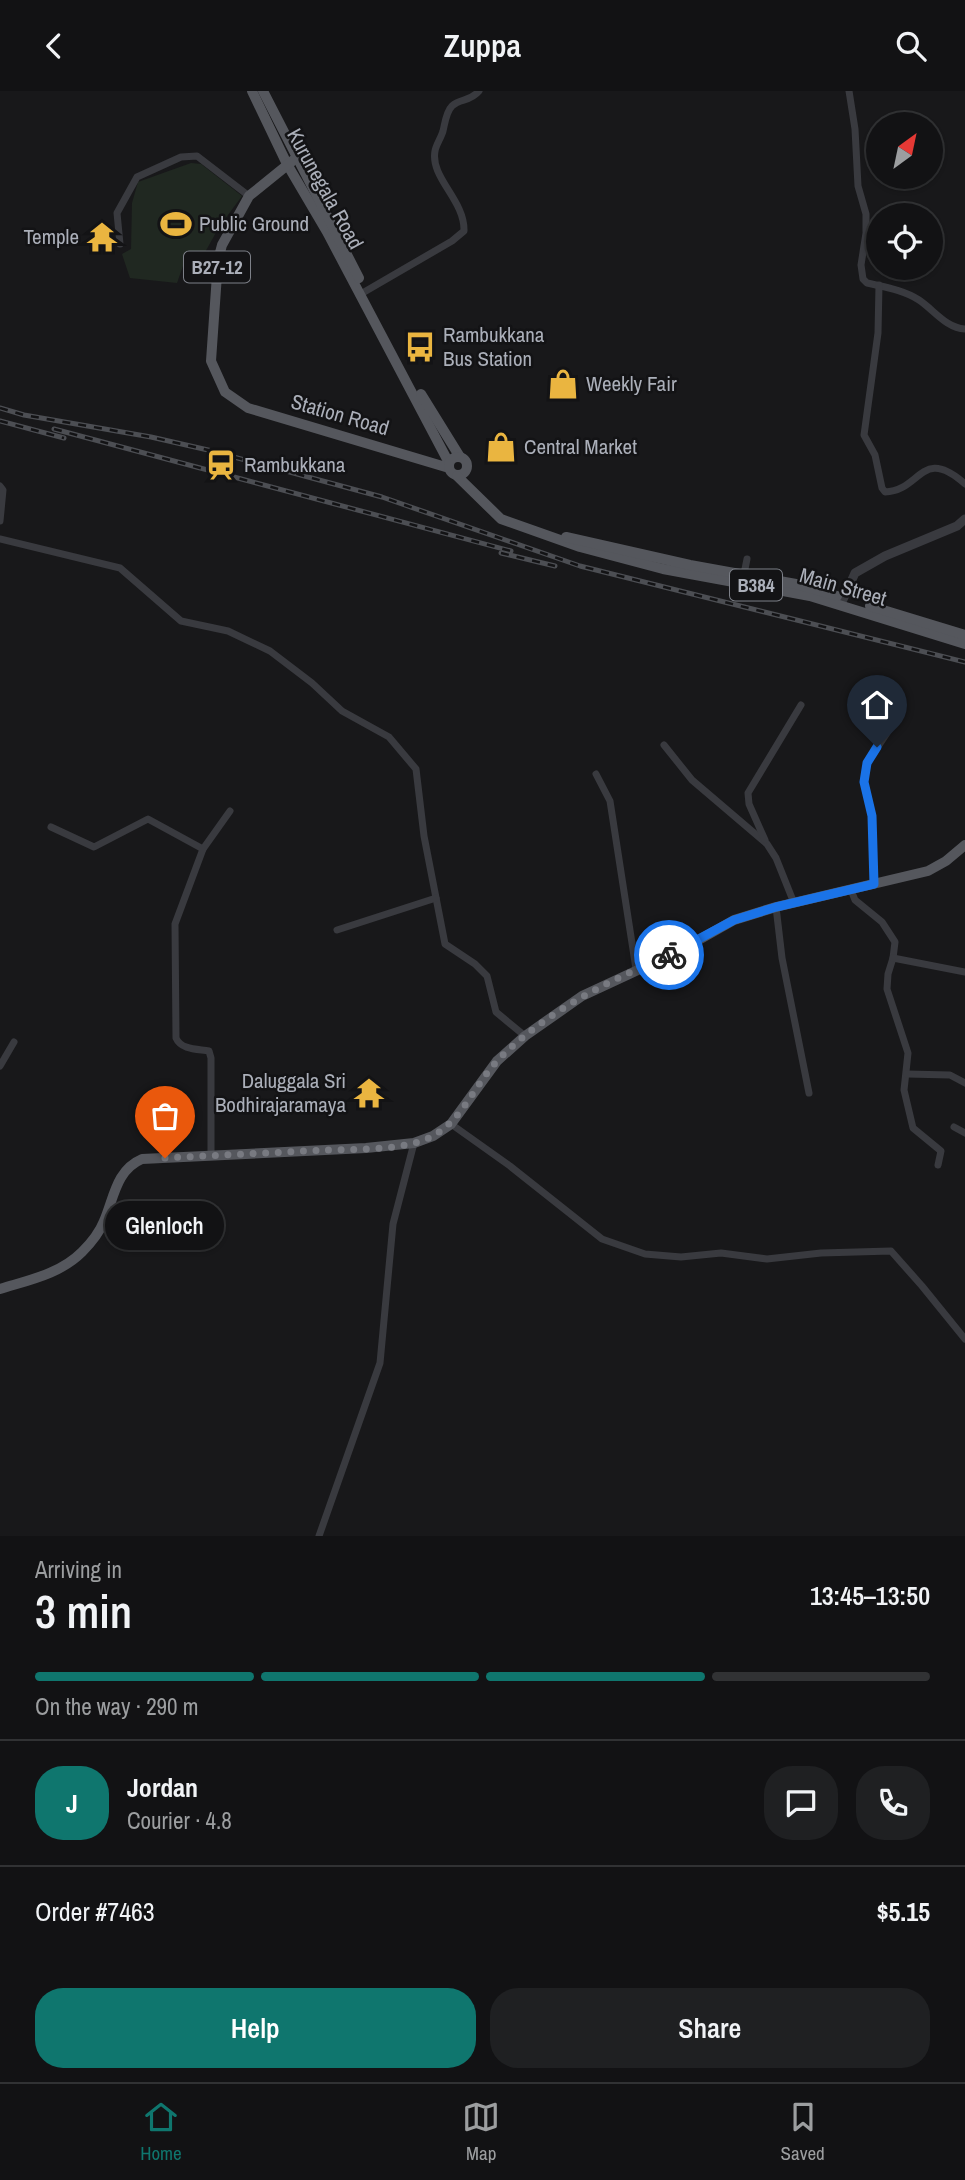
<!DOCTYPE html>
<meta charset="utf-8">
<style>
body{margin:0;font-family:"Archivo Narrow",sans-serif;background:#1f2022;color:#f1f3f6;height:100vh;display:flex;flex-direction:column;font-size:26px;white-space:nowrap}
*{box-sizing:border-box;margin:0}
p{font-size:23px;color:#9c9ea0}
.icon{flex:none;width:38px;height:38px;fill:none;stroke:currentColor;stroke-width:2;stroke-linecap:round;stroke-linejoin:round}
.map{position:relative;height:1445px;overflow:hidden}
.drawer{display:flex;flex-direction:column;background:#121214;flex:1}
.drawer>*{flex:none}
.needle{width:46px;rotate:33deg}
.buttons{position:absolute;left:866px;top:21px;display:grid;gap:14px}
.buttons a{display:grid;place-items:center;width:77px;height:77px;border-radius:50%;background:#121214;box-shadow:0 2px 5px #0004,0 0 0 2px #313234;font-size:35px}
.pin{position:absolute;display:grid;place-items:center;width:60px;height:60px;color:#fff;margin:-72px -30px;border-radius:50% 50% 50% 0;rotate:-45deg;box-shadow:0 0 7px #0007}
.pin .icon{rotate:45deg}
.courier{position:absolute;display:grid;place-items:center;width:70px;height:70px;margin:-35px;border:5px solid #1a73e8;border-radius:50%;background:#fff;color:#222;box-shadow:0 2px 9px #0007}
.bubble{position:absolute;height:49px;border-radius:24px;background:#121214;box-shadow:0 2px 5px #0004,0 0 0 2px #313234;font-size:23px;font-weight:600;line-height:49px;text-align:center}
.headline em{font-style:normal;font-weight:600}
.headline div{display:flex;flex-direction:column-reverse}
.headline{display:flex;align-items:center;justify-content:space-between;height:119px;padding:0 35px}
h1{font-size:46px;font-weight:600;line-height:52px}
.bar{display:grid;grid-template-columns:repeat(4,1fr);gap:10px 7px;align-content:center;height:84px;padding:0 35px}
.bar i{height:9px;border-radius:5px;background:#313234}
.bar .active{background:#0f766e}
.bar p{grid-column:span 4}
.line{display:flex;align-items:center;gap:18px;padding:0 35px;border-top:2px solid #313234}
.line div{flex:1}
.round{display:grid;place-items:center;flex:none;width:74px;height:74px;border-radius:28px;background:#1f2022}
.cta{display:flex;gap:14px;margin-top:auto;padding:14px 35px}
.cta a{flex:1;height:80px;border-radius:28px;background:#0f766e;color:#fff;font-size:28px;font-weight:600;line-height:80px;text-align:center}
.cta a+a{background:#1f2022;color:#f1f3f6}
header{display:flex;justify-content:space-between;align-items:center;height:91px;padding:0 35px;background:#121214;font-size:32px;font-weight:600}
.dock{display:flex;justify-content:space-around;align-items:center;height:98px;border-top:2px solid #313234;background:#121214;font-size:19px;color:#9c9ea0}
.dock a{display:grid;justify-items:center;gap:4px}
.dock .active{color:#0f766e}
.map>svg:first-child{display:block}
</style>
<header><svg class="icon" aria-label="back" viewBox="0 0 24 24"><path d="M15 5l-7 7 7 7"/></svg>Zuppa<svg class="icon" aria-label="search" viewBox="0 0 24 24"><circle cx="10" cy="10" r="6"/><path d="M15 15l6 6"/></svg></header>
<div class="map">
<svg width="965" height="1445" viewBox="0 0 965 1445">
<rect width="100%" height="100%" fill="#18181a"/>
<path fill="#202821" d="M191 72 201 73 242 105 219 136 203 165 183 175 177 192 130 187 122 163 131 158 132 112 138 91Z"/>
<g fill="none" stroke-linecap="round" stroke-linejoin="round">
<g stroke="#393a3f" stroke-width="7">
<path d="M849 0 855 38 858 95 866 123V142L861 174 863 188 867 192C884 196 904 199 919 209 934 219 946 237 965 238"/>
<path d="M120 153 117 122 137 86 181 66 197 65 249 105"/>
<path d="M879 194 878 242 864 344 875 364 882 397 885 401C921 400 921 354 965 393"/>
<path d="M359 204 452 150 464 140C465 109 430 87 435 60 436 54 441 47 443 40 445 32 446 21 452 15 460 7 470 11 479 0"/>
<path d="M0 395 3 399 0 430"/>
<path d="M0 448 120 477 181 530 228 540 270 560 312 592 342 620 389 646 416 678 424 745 445 853 475 873 487 885 496 921 525 945"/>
<path d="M744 483 747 468"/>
<path d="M664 654 692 689 767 753 776 767 794 812"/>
<path d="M596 683 610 710 636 878"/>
<path d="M51 736 94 756 148 728 203 758"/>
<path d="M765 749 749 713 748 702 801 614"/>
<path d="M874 793 872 725 864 691 865 683 867 672 899 624"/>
<path d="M851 799 855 809 882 831 895 851 893 867 888 883 887 898 908 962 904 999 913 1037 941 1060 938 1074"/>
<path d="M776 816 782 867 809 1002"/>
<path d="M337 839 436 807"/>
<path d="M893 867 965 881"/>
<path d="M0 975 14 951"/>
<path d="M907 983 950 984 965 992"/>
<path d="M451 1033 510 1075 602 1148 645 1163 681 1166 721 1162 767 1168 821 1162 891 1160 922 1195 965 1248"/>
<path d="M954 1036 965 1042"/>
<path d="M211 1064V967L209 960C198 958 181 959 176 947L175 833 203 758 230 720"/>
<path d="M319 1445 380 1272 393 1133 414 1052"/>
</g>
<path stroke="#393a3f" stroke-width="9" d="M841 513 855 482 885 465 957 435 965 428"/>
<g stroke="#55575d" stroke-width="10">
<path d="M252 0 287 73 327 141 449 372"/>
<path d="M263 0 359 187"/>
<path d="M296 67 249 105 222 154 218 169 211 270 225 301 248 317 449 377"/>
<path d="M421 303 460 366"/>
<circle cx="458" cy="375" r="9"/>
<path d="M457 385 501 428 580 456 663 478 810 505 965 553"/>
<path d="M566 446 690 474 796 493 837 505"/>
<path d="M870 515 965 544"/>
<path d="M0 1198C29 1189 60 1183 82 1161 90 1153 100 1140 104 1130 114 1107 116 1079 142 1068L366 1057 414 1052 433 1045 451 1033 497 970 525 945 582 905 681 859 734 829 776 816 928 780 946 770 965 754"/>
</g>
<g stroke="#4c4e53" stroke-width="5">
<g id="rail">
<path d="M0 317 24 324 151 346 208 359 382 406 580 475 965 571"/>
<path d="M0 330 64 347"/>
<path d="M54 338 511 460"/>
<path d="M501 462 555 475"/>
</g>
</g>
<use href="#rail" stroke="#131315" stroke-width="2.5" stroke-dasharray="8" stroke-linecap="butt"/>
</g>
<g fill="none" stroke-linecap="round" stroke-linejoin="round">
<path stroke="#787a81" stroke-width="7" stroke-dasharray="0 12.6" d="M165 1067C218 1064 271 1062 324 1059 356 1058 405 1060 433 1045 463 1028 475 993 498 969 545 921 608 890 669 864"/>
<path stroke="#1a73e8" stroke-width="9" d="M669 864 734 829 776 816 874 793 872 725 864 691 867 672 877 656"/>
</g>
<defs>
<g id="stadium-bare" transform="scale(2.415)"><path d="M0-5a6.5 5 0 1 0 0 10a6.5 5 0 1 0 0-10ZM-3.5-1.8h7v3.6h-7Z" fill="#eab540" stroke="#131315" stroke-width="2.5" paint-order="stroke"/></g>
<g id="temple-bare" transform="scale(2.415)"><path d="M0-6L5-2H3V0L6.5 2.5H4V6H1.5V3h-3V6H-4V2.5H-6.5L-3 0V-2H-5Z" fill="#eab540" stroke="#131315" stroke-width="2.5" paint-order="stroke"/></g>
<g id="bus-bare" transform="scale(2.415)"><path d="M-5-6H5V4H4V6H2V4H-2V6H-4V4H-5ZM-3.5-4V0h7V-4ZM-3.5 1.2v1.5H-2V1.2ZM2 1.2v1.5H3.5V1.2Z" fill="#eab540" stroke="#131315" stroke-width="2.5" paint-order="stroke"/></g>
<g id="shop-bare" transform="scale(2.415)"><path d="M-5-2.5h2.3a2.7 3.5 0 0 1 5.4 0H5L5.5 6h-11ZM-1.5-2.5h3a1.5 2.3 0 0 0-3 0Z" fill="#eab540" stroke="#131315" stroke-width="2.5" paint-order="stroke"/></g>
<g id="station-bare" transform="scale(2.415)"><path d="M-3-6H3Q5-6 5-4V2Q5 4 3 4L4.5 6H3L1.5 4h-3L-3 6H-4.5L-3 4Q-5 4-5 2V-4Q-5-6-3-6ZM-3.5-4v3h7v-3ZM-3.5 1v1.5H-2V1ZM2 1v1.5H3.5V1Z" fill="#eab540" stroke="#131315" stroke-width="2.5" paint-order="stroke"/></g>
</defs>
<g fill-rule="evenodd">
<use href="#stadium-bare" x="176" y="133"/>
<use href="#temple-bare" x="102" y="146"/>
<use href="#bus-bare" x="420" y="256"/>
<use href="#shop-bare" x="563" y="293"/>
<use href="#shop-bare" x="501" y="356"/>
<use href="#station-bare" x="221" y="374"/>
<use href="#temple-bare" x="369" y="1002"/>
</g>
<g text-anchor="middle" stroke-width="5" stroke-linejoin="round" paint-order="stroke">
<g fill="#131315" stroke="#7d8088" stroke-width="2">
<rect x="184" y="160.5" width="66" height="31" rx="5"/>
<rect x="730" y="478.5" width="52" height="31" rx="5"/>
</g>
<g font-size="19" font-weight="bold" fill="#abafb9">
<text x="217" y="183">B27-12</text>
<text x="756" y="501">B384</text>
</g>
<g font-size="21" fill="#abafb9" stroke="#131315">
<text transform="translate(325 98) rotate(61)" y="7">Kurunegala Road</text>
<text transform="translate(340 324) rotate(16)" y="7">Station Road</text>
<text transform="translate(843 496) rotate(16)" y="7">Main Street</text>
</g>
<g font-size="21" fill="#abafb9" stroke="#131315" text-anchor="start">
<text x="199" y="140">Public Ground</text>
<text x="79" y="153" text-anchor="end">Temple</text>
<text x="443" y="251">Rambukkana<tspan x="443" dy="24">Bus Station</tspan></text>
<text x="586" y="300">Weekly Fair</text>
<text x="524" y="363">Central Market</text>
<text x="244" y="381">Rambukkana</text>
<text x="346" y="997" text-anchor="end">Daluggala Sri<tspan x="346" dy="24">Bodhirajaramaya</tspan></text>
</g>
</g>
</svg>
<div class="buttons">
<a><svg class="needle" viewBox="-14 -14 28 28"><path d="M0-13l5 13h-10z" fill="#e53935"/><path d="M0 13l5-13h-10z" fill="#9c9ea0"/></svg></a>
<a><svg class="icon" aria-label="locate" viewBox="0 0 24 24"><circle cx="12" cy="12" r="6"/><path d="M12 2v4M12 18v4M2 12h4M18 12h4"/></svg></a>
</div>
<div class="pin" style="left:165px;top:1067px;background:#ea580c"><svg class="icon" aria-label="bag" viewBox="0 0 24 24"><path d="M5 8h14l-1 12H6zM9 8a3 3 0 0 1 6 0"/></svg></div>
<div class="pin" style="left:877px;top:656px;background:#1f2937"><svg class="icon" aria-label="home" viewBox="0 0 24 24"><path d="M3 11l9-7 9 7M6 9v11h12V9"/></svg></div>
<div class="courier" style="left:669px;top:864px"><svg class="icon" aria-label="bike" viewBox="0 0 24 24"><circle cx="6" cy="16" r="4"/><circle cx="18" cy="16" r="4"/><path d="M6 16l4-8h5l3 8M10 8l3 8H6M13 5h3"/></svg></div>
<div class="bubble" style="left:105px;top:1110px;width:119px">Glenloch</div>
</div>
<section class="drawer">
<div class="headline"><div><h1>3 min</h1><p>Arriving in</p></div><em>13:45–13:50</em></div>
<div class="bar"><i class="active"></i><i class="active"></i><i class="active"></i><i></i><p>On the way · 290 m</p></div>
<div class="line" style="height:126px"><b class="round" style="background:#0f766e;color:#fff">J</b><div><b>Jordan</b><p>Courier · 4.8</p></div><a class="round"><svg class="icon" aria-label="chat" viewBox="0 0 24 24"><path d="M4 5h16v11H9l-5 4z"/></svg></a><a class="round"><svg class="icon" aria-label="phone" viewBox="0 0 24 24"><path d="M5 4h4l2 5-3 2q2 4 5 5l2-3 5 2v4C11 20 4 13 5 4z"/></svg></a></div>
<div class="line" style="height:91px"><div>Order #7463</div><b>$5.15</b></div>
<div class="cta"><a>Help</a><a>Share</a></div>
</section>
<nav class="dock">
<a class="active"><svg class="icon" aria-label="home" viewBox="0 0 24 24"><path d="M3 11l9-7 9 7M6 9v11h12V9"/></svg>Home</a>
<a><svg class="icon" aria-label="map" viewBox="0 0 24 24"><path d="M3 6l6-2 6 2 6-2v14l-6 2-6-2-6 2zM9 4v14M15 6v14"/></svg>Map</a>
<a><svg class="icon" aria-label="saved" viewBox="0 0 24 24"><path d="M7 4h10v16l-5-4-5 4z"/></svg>Saved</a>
</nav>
